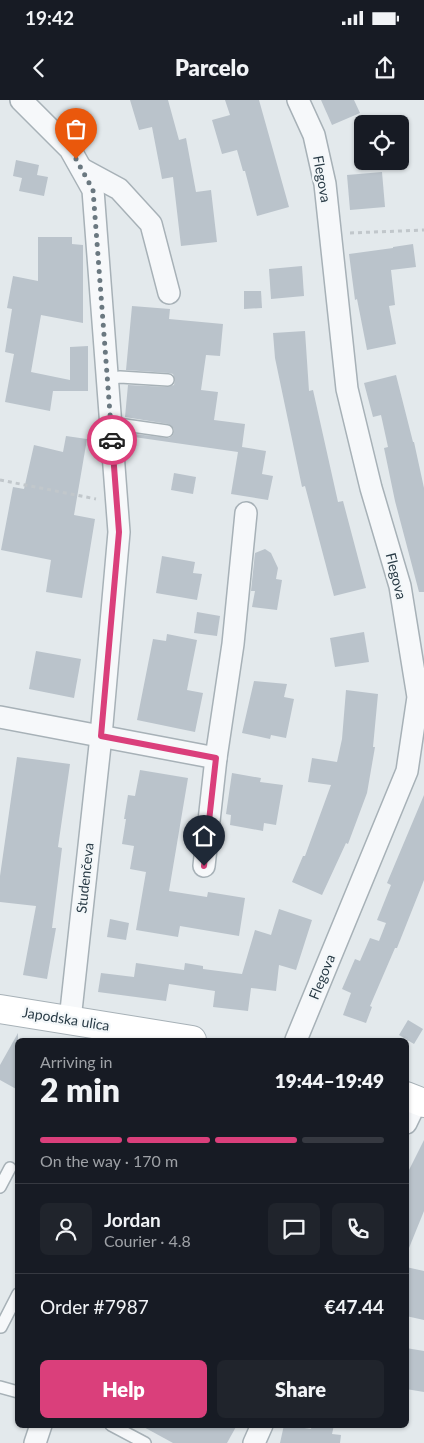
<!DOCTYPE html>
<meta charset="utf-8">
<style>
body{margin:0;font-family:Lato,sans-serif;background:#20242c;color:#f1f3f6;height:100vh;display:flex;flex-direction:column;font-size:19px;white-space:nowrap}
*{box-sizing:border-box;margin:0}
p{font-size:16px;color:#9ea1a6}
.icon{flex:none;width:28px;height:28px;fill:none;stroke:currentColor;stroke-width:2;stroke-linecap:round;stroke-linejoin:round}
.map{position:relative;flex:1;overflow:hidden}
.panel{position:absolute;left:15px;top:938px;width:394px;height:390px;display:flex;flex-direction:column;background:#171b24;border-radius:8px;box-shadow:0 1px 4px #0004}
.panel>*{flex:none}
.controls{position:absolute;left:354px;top:15px;display:grid;gap:10px}
.controls a{display:grid;place-items:center;width:55px;height:55px;border-radius:8px;background:#171b24;box-shadow:0 1px 4px #0004;font-size:25px}
.pin{position:absolute;display:grid;place-items:center;width:42px;height:42px;color:#fff;margin:-51px -21px;border-radius:50% 50% 50% 0;rotate:-45deg;box-shadow:0 0 5px #0007}
.pin .icon{rotate:45deg}
.courier{position:absolute;display:grid;place-items:center;width:50px;height:50px;margin:-25px;border:4px solid #da3f7b;border-radius:50%;background:#fff;color:#222;box-shadow:0 1px 6px #0007}
.headline em{font-style:normal;font-weight:800}
.headline div{display:flex;flex-direction:column-reverse}
.headline{display:flex;align-items:center;justify-content:space-between;height:85px;padding:0 25px}
h1{font-size:32px;font-weight:800;line-height:38px}
.bar{display:grid;grid-template-columns:repeat(4,1fr);gap:8px 5px;align-content:center;height:60px;padding:0 25px}
.bar i{height:6px;border-radius:4px;background:#363941}
.bar .on{background:#da3f7b}
.bar p{grid-column:span 4}
.line{display:flex;align-items:center;gap:12px;padding:0 25px;border-top:1px solid #363941}
.line div{flex:1}
.round{display:grid;place-items:center;flex:none;width:52px;height:52px;border-radius:8px;background:#20242c}
.primary-button{display:flex;gap:10px;margin-top:auto;padding:10px 25px}
.primary-button a{flex:1;height:58px;border-radius:8px;background:#da3f7b;color:#fff;font-size:20px;font-weight:800;line-height:58px;text-align:center}
.primary-button a+a{background:#20242c;color:#f1f3f6}
.status{display:flex;justify-content:space-between;align-items:center;height:35px;padding:0 25px;background:#171b24;direction:ltr}
.status svg{height:14px;fill:currentColor}
header{display:flex;justify-content:space-between;align-items:center;height:65px;padding:0 25px;background:#171b24;font-size:22px;font-weight:800}
.map>svg:first-child{display:block}
</style>
<div class="status"><b>19:42</b><svg viewBox="0 0 49 12"><path d="M0 12V9h3v3zM5 12V6h3v6zM10 12V3h3v9zM15 12V0h3v12zM26 1h20v11H26zM47 4h2v5h-2z"/></svg></div>
<header><svg class="icon" aria-label="back" viewBox="0 0 24 24"><path d="M15 5l-7 7 7 7"/></svg>Parcelo<svg class="icon" aria-label="share" viewBox="0 0 24 24"><path d="M12 15V3M7 8l5-5 5 5M5 13v7h14v-7"/></svg></header>
<div class="map">
<svg width="424" height="1343" viewBox="0 0 424 1343">
<rect width="100%" height="100%" fill="#e3e9ec"/>
<g fill="#bac3cb">
<path d="M130 0H168L179 40 186 38 196 92 211 90 217 142 181 146 173 77 162 79 152 27 139 30Z"/>
<path d="M225 0H259L289 107 257 116 245 71H243L237 50 222 54 212 20 230 15Z"/>
<path d="M321 0H354L360 13 332 25Z"/>
<path d="M16 60 39 65 37 75 48 77 44 96 19 91 22 78 13 76Z"/>
<path d="M382 72 385 107 350 110 347 75Z"/>
<path d="M38 137H72V144L83 145V223L41 215 31 272 70 280V247L88 246V291H53L50 311 5 302 14 254 5 252 12 209 7 208 13 176 38 181Z"/>
<path d="M413 144 416 167 391 170 395 205 389 206 396 244 367 250 357 199 355 200 349 154 393 148V147Z"/>
<path d="M302 166 304 196 271 199 269 169Z"/>
<path d="M244 191H261L262 208 244 209Z"/>
<path d="M132 206 170 209 169 219 223 224 220 256 206 255 201 290 218 292 214 320 245 324 242 347 266 351 262 374 273 376 268 400 231 394 238 352 134 337 135 334 169 338 173 335 174 329 168 324 125 317 128 285 168 287 174 285 175 280 173 274 169 273 126 270Z"/>
<path d="M305 231 309 291 313 290 338 402 343 401 366 488 334 496 305 386 302 387 275 258 273 233Z"/>
<path d="M396 275 413 342H414L424 388V492H419L395 401 384 348 388 347 381 315 373 317 364 283Z"/>
<path d="M66 336 87 339 74 415 95 419 82 498 46 492 51 460 1 450 13 387 24 389 34 345 63 352Z"/>
<path d="M174 373 196 377 193 394 171 390Z"/>
<path d="M265 449 271 453 278 468 276 479 282 480 277 510 252 507 255 491H251L255 453Z"/>
<path d="M162 456 195 462 193 473 202 474 197 500 156 493Z"/>
<path d="M197 512 220 516 217 536 194 533Z"/>
<path d="M364 532 369 562 335 567 330 538Z"/>
<path d="M167 534 197 540 187 590 203 593 195 632 137 620 153 539 166 541Z"/>
<path d="M36 551 81 559 74 598 29 589Z"/>
<path d="M254 581 287 584 284 597 294 599 286 638 271 635 270 639 242 633Z"/>
<path d="M346 590 378 594 373 647H375L367 693 348 744 346 743 322 795 292 782 303 756H305L331 685 308 682 312 658 337 662 342 639Z"/>
<path d="M17 657 70 664 58 747 62 748 52 828H56L47 879 23 875 36 806 0 802V776Z"/>
<path d="M140 670 188 678 169 791 207 797 208 792 245 798 239 836 180 826 178 837 136 830 146 772 130 769 134 746 122 744 126 719H124L128 695 135 696Z"/>
<path d="M232 673 261 678 260 682 283 685 276 725 264 723 263 731 230 725 231 715 226 714Z"/>
<path d="M424 695V780L397 848H395L370 906 372 907 366 923 343 915 351 893 342 889 355 859 360 861 370 838 379 841 386 823 377 820 391 785 387 783Z"/>
<path d="M279 809 312 820 296 870 279 865 276 891 251 888 248 911 213 907 215 891 169 884 166 901 98 892 101 873 134 877 136 863 184 870 185 863 203 866V869L242 874 255 830 271 835Z"/>
<path d="M110 819 129 823 126 840 107 837Z"/>
<path d="M408 920 423 929 414 944 399 935Z"/>
<path d="M18 933V990L0 980V965Z"/>
<path d="M424 1040V1111L407 1153 406 1076Z"/>
<path d="M406 1167 424 1171V1220L406 1216Z"/>
<path d="M406 1248 424 1251V1292L406 1289Z"/>
<path d="M140 1325H237L227 1343H173Z"/>
<path d="M284 1325 311 1329 312 1325H334L332 1334 341 1335 340 1343H280Z"/>
</g>
<g fill="none" stroke-linecap="round" stroke-linejoin="round">
<g stroke="#a7b1b7" stroke-width="14">
<g id="lane">
<path d="M107 279 120 277 168 280"/>
<path d="M111 323 167 331"/>
<path d="M0 1087 10 1068"/>
<path d="M0 1227H1L18 1194"/>
<path d="M0 1287 18 1292"/>
<path d="M111 1325 145 1343"/>
</g>
</g>
<g stroke="#a7b1b7" stroke-width="24">
<g id="street">
<path d="M21 0 70 49 93 90 119 432 101 636 70 920"/>
<path d="M82 69 119 89 151 124 169 193"/>
<path d="M0 617 216 658 204 766"/>
<path d="M216 658 233 544 246 413"/>
<path d="M296 940 407 671 418 597 400 486 371 388 347 289 325 84 314 35 298 0"/>
<path d="M406 1023 417 1000"/>
<path d="M35 1343 41 1325"/>
<path d="M254 1343 262 1325"/>
</g>
</g>
<g stroke="#a7b1b7" stroke-width="30">
<g id="secondary">
<path d="M0 909 192 940"/>
<path d="M406 996 424 1003"/>
</g>
</g>
<g stroke="#c1c7cb" stroke-width="3" stroke-dasharray="4 4" stroke-linecap="butt">
<path d="M350 133 424 130"/>
<path d="M0 380 96 399"/>
</g>
<use href="#lane" stroke="#f6f8fa" stroke-width="11"/>
<use href="#street" stroke="#f6f8fa" stroke-width="21"/>
<use href="#secondary" stroke="#fff" stroke-width="28"/>
</g>
<g fill="none" stroke-linecap="round" stroke-linejoin="round">
<path stroke="#6a7880" stroke-width="5" stroke-dasharray="0 9" d="M76 59 93 90 112 340"/>
<path stroke="#da3f7b" stroke-width="6" d="M112 340 119 432 101 636 216 658 204 766"/>
</g>
<g text-anchor="middle" stroke-width="4.5" stroke-linejoin="round" paint-order="stroke">
<g font-size="14" fill="#293b46" stroke="#f3f7f9">
<text transform="translate(322 79) rotate(80)" y="5">Flegova</text>
<text transform="translate(396 476) rotate(76)" y="5">Flegova</text>
<text transform="translate(85 778) rotate(-84)" y="5">Studenčeva</text>
<text transform="translate(322 877) rotate(-68)" y="5">Flegova</text>
<text transform="translate(66 919) rotate(9)" y="5">Japodska ulica</text>
</g>
</g>
</svg>
<div class="controls">
<a><svg class="icon" aria-label="locate" viewBox="0 0 24 24"><circle cx="12" cy="12" r="6"/><path d="M12 2v4M12 18v4M2 12h4M18 12h4"/></svg></a>
</div>
<div class="pin" style="left:76px;top:59px;background:#ea580c"><svg class="icon" aria-label="bag" viewBox="0 0 24 24"><path d="M5 8h14l-1 12H6zM9 8a3 3 0 0 1 6 0"/></svg></div>
<div class="pin" style="left:204px;top:766px;background:#1f2937"><svg class="icon" aria-label="home" viewBox="0 0 24 24"><path d="M3 11l9-7 9 7M6 9v11h12V9"/></svg></div>
<div class="courier" style="left:112px;top:340px"><svg class="icon" aria-label="car" viewBox="0 0 24 24"><path d="M5 17H2v-5l4-1 3-4h7l3 4 3 1v5h-3M9 17h6M6 11h13"/><circle cx="7" cy="17" r="2"/><circle cx="17" cy="17" r="2"/></svg></div>
<section class="panel">
<div class="headline"><div><h1>2 min</h1><p>Arriving in</p></div><em>19:44–19:49</em></div>
<div class="bar"><i class="on"></i><i class="on"></i><i class="on"></i><i></i><p>On the way · 170 m</p></div>
<div class="line" style="height:90px"><a class="round"><svg class="icon" aria-label="person" viewBox="0 0 24 24"><circle cx="12" cy="8" r="4"/><path d="M4 21q1-7 8-7t8 7"/></svg></a><div><b>Jordan</b><p>Courier · 4.8</p></div><a class="round"><svg class="icon" aria-label="chat" viewBox="0 0 24 24"><path d="M4 5h16v11H9l-5 4z"/></svg></a><a class="round"><svg class="icon" aria-label="phone" viewBox="0 0 24 24"><path d="M5 4h4l2 5-3 2q2 4 5 5l2-3 5 2v4C11 20 4 13 5 4z"/></svg></a></div>
<div class="line" style="height:65px"><div>Order #7987</div><b>€47.44</b></div>
<div class="primary-button"><a>Help</a><a>Share</a></div>
</section>
</div>
